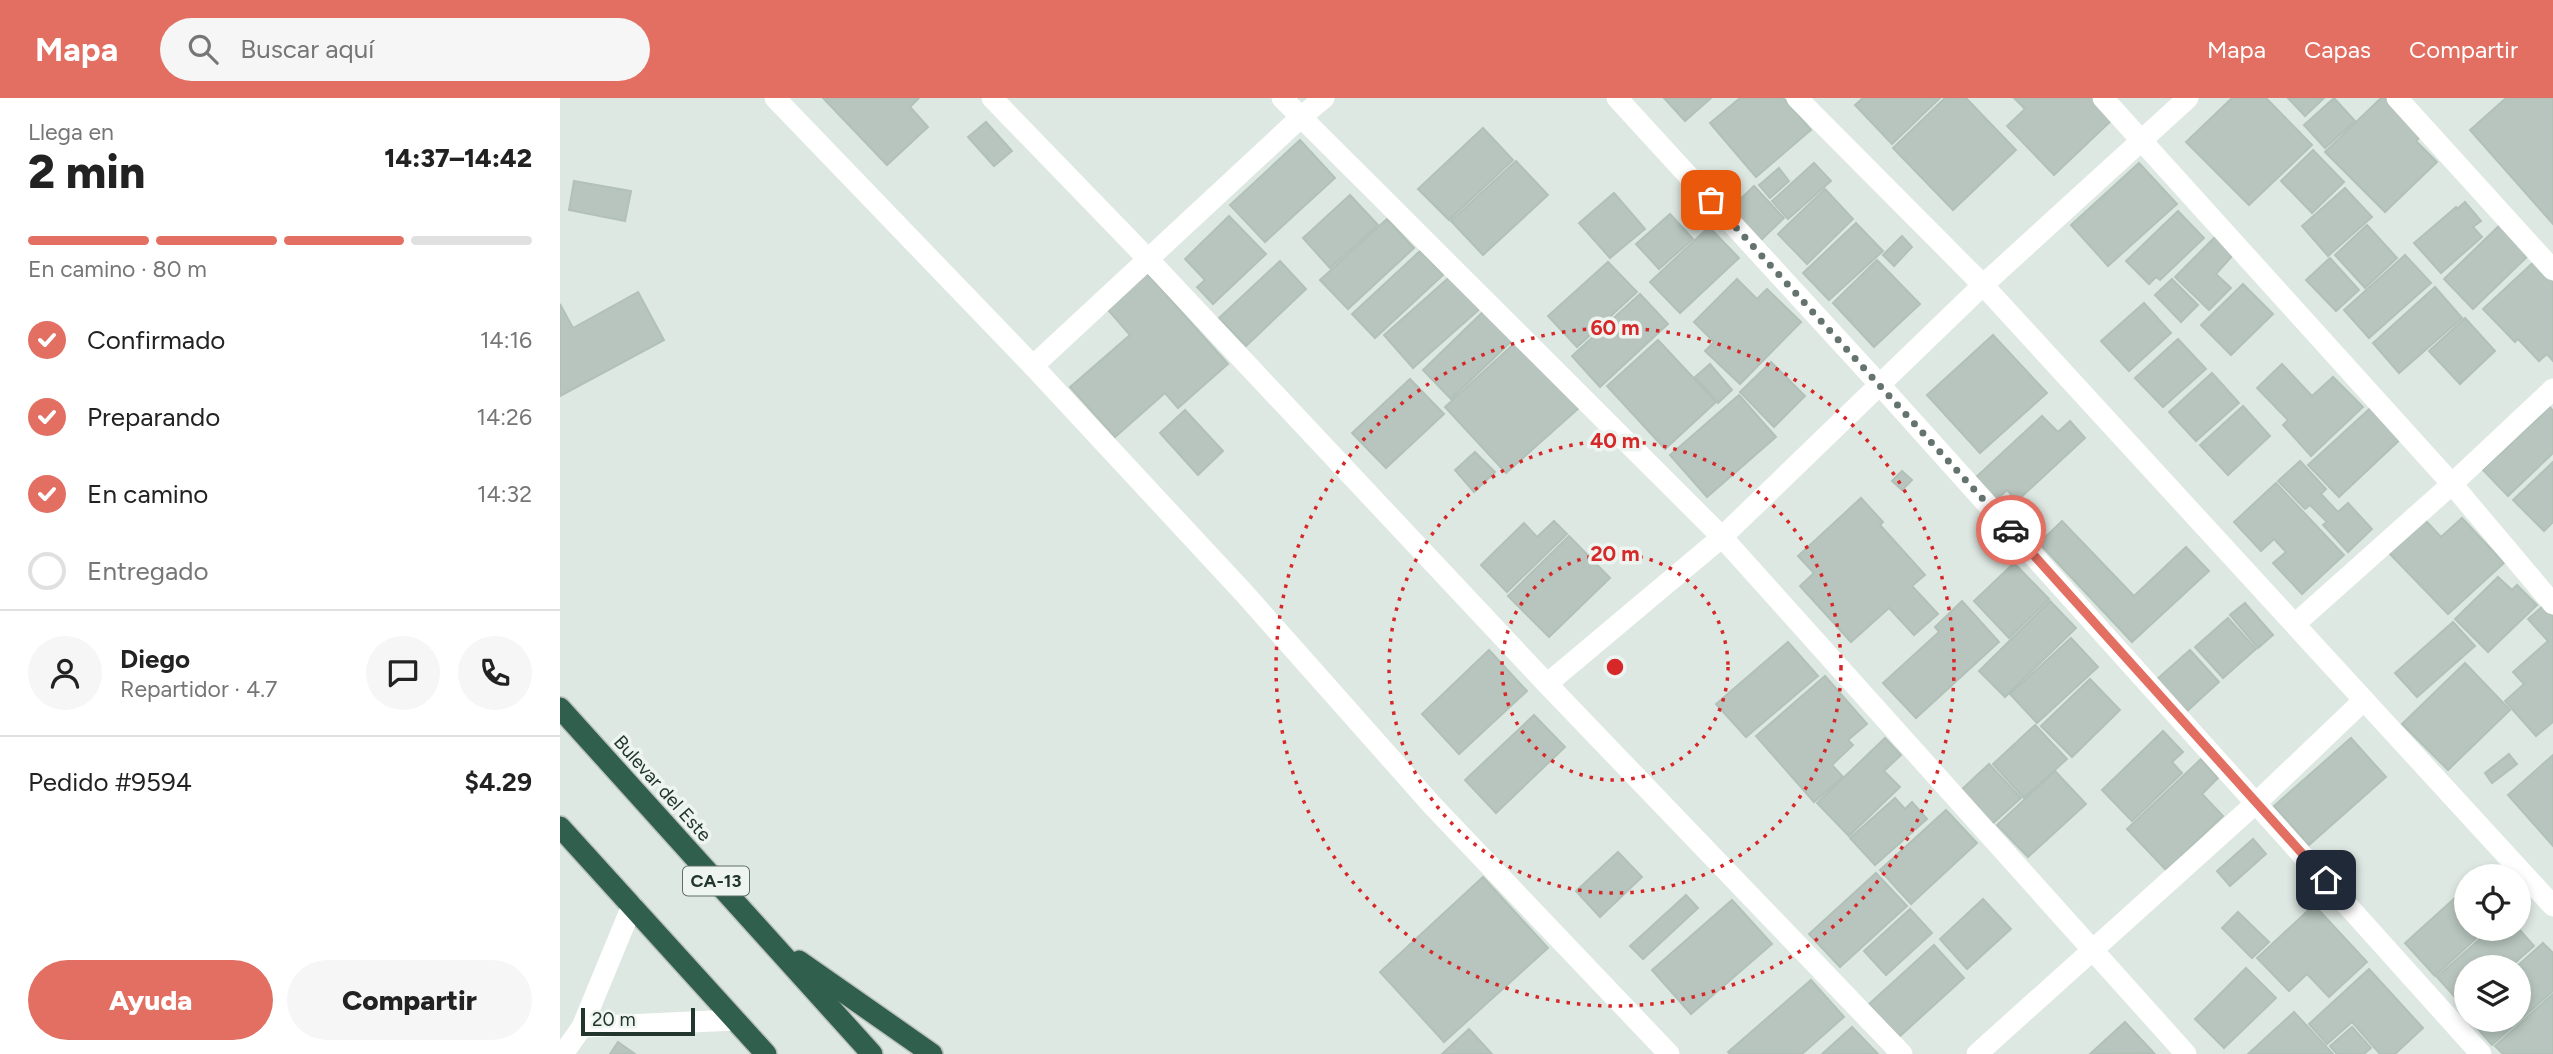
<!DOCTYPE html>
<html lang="es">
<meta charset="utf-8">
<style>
body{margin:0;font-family:Figtree,sans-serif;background:#f6f6f6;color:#222;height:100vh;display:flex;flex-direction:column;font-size:26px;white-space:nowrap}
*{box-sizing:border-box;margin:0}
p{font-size:23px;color:#767676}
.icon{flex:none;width:38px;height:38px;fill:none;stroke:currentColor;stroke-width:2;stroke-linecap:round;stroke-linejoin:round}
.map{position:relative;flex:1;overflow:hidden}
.panel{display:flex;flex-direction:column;background:#fff;width:560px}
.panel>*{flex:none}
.buttons{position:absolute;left:1894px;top:766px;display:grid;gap:14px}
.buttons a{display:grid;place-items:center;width:77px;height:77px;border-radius:50%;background:#fff;box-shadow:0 4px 10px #0003;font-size:35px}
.scale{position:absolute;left:21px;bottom:18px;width:114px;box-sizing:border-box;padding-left:7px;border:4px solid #22362d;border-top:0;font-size:19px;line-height:24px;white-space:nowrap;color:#22362d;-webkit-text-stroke:5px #eef5f1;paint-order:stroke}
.pin{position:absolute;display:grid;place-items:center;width:60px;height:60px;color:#fff;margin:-30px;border-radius:14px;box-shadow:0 4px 10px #0006}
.courier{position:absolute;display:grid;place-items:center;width:70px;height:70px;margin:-35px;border:5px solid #e26f62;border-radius:50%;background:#fff;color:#222;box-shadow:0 2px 9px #0007}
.headline em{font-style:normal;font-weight:800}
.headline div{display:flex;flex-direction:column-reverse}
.headline{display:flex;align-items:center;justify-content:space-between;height:119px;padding:0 28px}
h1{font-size:46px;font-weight:800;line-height:52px}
.bar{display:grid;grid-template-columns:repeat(4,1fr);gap:10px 7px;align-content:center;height:84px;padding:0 28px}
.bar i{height:9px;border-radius:5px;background:#e0e0e0}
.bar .current{background:#e26f62}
.bar p{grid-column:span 4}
.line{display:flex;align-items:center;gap:18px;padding:0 28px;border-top:2px solid #e0e0e0}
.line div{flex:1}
.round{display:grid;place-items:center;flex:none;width:74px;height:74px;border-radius:37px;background:#f6f6f6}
ol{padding:0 28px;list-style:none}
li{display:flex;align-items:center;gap:21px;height:77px}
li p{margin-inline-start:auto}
li .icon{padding:7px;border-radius:50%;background:#e26f62;color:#fff;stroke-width:4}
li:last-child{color:#767676}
li i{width:38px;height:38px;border:4px solid #e0e0e0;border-radius:50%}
.action{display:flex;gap:14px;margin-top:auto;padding:14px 28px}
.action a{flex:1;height:80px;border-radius:42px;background:#e26f62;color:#fff;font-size:28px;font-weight:800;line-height:80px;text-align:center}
.action a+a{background:#f6f6f6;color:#222}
header{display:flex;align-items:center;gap:42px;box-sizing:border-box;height:98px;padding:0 35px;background:#e26f62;color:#fff}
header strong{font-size:33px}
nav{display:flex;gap:38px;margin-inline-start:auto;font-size:24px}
.search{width:490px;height:63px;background:#f6f6f6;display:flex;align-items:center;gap:18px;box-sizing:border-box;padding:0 24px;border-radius:38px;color:#767676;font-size:26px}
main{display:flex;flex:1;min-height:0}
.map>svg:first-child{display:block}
</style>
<header>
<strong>Mapa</strong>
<div class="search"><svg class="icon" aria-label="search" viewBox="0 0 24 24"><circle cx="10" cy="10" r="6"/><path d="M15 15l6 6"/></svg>Buscar aquí</div>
<nav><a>Mapa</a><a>Capas</a><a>Compartir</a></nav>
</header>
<main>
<section class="panel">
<div class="headline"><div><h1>2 min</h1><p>Llega en</p></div><em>14:37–14:42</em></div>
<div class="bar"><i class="current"></i><i class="current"></i><i class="current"></i><i></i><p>En camino · 80 m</p></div>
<ol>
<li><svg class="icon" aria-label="check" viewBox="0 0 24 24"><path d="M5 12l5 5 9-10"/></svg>Confirmado<p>14:16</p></li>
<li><svg class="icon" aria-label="check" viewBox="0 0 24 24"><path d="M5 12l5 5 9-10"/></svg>Preparando<p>14:26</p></li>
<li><svg class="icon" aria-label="check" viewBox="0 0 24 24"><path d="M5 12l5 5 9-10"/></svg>En camino<p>14:32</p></li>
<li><i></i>Entregado</li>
</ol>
<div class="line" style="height:126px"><a class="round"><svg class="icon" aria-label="person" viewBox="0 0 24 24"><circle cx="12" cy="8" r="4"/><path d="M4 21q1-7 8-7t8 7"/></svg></a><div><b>Diego</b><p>Repartidor · 4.7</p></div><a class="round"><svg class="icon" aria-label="chat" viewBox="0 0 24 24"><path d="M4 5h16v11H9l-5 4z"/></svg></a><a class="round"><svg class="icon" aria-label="phone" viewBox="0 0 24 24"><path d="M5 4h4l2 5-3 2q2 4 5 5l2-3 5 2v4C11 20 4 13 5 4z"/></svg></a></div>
<div class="line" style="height:91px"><div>Pedido #9594</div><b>$4.29</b></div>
<div class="action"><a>Ayuda</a><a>Compartir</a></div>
</section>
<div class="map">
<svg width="1993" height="956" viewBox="0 0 1993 956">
<rect width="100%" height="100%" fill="#dee8e2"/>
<g fill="#b7c5be" stroke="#b2c1b8" stroke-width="2">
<path d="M263 0H359L350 9 368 29 327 67Z"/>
<path d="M1104 0H1151L1125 23Z"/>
<path d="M1180 0H1223L1251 32 1196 79 1150 25Z"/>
<path d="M1303 0H1380L1332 46 1295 7Z"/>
<path d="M1385 0H1406L1456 52 1393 112 1333 50Z"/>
<path d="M1454 0H1535L1554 20 1494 77 1447 28 1465 11Z"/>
<path d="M1672 0H1706L1752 47 1689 107 1626 44Z"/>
<path d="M1728 0H1764L1745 18Z"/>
<path d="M1774 0 1795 23 1765 50 1744 27Z"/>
<path d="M1821 0H1833L1866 33 1856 43 1877 64 1825 114 1765 54Z"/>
<path d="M1946 0H1993V126L1910 32Z"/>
<path d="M426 24 452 53 434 68 408 39Z"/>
<path d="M923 30 953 62 889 122 858 91Z"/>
<path d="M740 42 775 80 705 144 670 107Z"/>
<path d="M1753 52 1784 84 1752 115 1721 83Z"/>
<path d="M956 63 988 97 923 157 891 123Z"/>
<path d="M1254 65 1271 83 1228 121 1212 103Z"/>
<path d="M1579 65 1617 106 1548 168 1511 127Z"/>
<path d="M1219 70 1229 83 1210 100 1199 87Z"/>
<path d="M14 83 71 93 65 123 9 112Z"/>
<path d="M1194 88 1224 120 1200 143 1170 111Z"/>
<path d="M1785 90 1812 119 1768 158 1742 128Z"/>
<path d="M1265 91 1293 121 1247 166 1218 136Z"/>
<path d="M1054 95 1085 131 1050 160 1019 125Z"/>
<path d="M790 97 818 127 770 170 743 140Z"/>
<path d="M1905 104 1921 123 1913 129 1922 139 1881 175 1854 145 1896 109 1897 111Z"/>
<path d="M1618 113 1644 140 1600 182 1596 179 1589 186 1566 163Z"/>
<path d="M1110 116 1133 141 1099 171 1076 146Z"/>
<path d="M669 118 706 156 653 206 637 189 645 182 625 161Z"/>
<path d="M827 121 854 150 788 211 760 182Z"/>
<path d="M1944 123 1973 153 1913 211 1884 181Z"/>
<path d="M1296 125 1323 153 1269 202 1243 175Z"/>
<path d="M1807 127 1837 160 1805 190 1775 157Z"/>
<path d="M1149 129 1179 160 1120 215 1090 184Z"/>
<path d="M1342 138 1352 149 1334 168 1323 157Z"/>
<path d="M1655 139 1673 157 1656 176 1671 190 1649 212 1615 179Z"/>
<path d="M860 153 883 177 815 240 792 216Z"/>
<path d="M1845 157 1871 185 1809 240 1784 212Z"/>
<path d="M1770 160 1799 192 1776 213 1746 182Z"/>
<path d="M1978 160 1993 176V263L1987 256 1979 263 1958 241 1955 244 1923 211Z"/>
<path d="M1317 162 1360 206 1314 249 1273 205Z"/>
<path d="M720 163 746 191 686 248 659 220Z"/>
<path d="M1048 164 1077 194 1017 249 988 218Z"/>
<path d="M583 171 668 266 618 310 605 295 555 339 510 289 570 237 543 206Z"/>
<path d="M893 176 922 209 853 270 824 237Z"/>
<path d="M1177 181 1197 201 1207 191 1241 224 1180 286 1145 253 1154 244 1134 224Z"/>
<path d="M1612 181 1638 207 1621 224 1595 197Z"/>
<path d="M1683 186 1713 216 1671 257 1641 227Z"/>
<path d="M1875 189 1902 220 1839 275 1813 245Z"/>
<path d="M78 194 104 242 0 298V206L13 230Z"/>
<path d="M1080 196 1108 226 1040 289 1012 258Z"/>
<path d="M1584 205 1611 235 1569 273 1541 243Z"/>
<path d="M929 208 957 238 891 301 863 272Z"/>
<path d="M1905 220 1935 253 1900 286 1869 253Z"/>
<path d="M1433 237 1487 295 1420 355 1367 297Z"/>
<path d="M1618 241 1646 271 1603 309 1575 280Z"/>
<path d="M1098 242 1156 304 1105 351 1047 288Z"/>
<path d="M957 243 1019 310 946 375 885 309Z"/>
<path d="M1211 264 1245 298 1214 329 1180 294Z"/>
<path d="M1150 266 1172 292 1158 305 1135 279Z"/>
<path d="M1722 266 1752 298 1773 279 1803 309 1751 358 1723 327 1728 322 1697 290Z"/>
<path d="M1652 275 1679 305 1636 343 1609 314Z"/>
<path d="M850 281 884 316 826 370 792 335Z"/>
<path d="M1179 297 1216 339 1147 399 1110 357Z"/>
<path d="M1816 305 1846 336 1779 399 1748 367Z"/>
<path d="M1683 308 1710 338 1668 377 1640 347Z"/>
<path d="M1990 309 1993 313V355L1948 398 1923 372Z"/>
<path d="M625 312 663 353 638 377 600 335Z"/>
<path d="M1482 318 1498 334 1510 323 1525 340 1457 403 1447 392 1435 403 1414 381Z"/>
<path d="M915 354 935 374 914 394 895 372Z"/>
<path d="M1740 363 1766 391 1761 396 1778 414 1788 405 1812 431 1788 454 1763 427 1767 424 1750 407 1745 411 1718 383Z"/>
<path d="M1993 364V424L1984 433 1953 402Z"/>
<path d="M1342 373 1352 382 1342 392 1332 383Z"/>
<path d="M1716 385 1784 457 1742 496 1713 465 1726 454 1714 441 1701 453 1674 424Z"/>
<path d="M1301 400 1323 424 1320 427 1365 477 1352 488 1378 516 1354 537 1329 510 1291 544 1240 488 1254 475 1238 458Z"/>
<path d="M1902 420 1944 465 1888 516 1829 455 1865 422 1881 439Z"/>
<path d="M994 423 1007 436 947 494 921 467 964 425 977 439Z"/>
<path d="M1502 423 1574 498 1626 449 1649 473 1572 544 1479 445Z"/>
<path d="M1009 438 1050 480 989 539 948 498Z"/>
<path d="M1454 465 1489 501 1449 540 1414 503Z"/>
<path d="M1938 479 1952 492 1957 487 1977 507 1928 554 1895 521Z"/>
<path d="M1402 503 1439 544 1356 620 1323 585 1379 534 1375 529Z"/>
<path d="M1490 503 1516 530 1445 599 1419 573Z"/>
<path d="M1685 505 1713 537 1698 550 1670 517Z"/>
<path d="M1983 508 1993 518V624L1976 638 1945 603 1964 586 1953 574 1988 543 1968 521Z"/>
<path d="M1668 520 1696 551 1663 580 1635 549Z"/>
<path d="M1893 524 1915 548 1857 599 1835 575Z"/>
<path d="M1511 540 1538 569 1477 625 1450 596Z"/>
<path d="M1228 544 1258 578 1186 639 1156 606Z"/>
<path d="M929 552 967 593 899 656 862 616Z"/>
<path d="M1630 552 1659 584 1626 614 1596 582Z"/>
<path d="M1905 565 1950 612 1888 672 1842 626Z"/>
<path d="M1265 578 1307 626 1288 642 1293 647 1272 667 1283 679 1254 704 1196 638Z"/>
<path d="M1530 581 1560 612 1512 659 1481 628Z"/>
<path d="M974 617 1005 649 936 715 905 682Z"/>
<path d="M1475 627 1507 661 1464 700 1433 666Z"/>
<path d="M1603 633 1623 654 1612 664 1622 675 1572 723 1542 692Z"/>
<path d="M1325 640 1341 657 1324 673 1340 689 1289 738 1257 705Z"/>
<path d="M1791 640 1826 679 1749 747 1714 708Z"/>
<path d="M1949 656 1957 666 1932 685 1925 675Z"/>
<path d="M1993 657V748L1948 697Z"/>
<path d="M1641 661 1658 680 1642 696 1663 718 1606 772 1567 731Z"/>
<path d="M1429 666 1461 700 1431 727 1399 694Z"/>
<path d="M1495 673 1526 706 1468 759 1437 727Z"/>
<path d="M1335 700 1345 711 1352 704 1367 721 1315 767 1290 740Z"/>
<path d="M1386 712 1417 745 1351 806 1320 772Z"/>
<path d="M1693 741 1706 756 1670 788 1657 773Z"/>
<path d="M1058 754 1082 779 1040 819 1016 793Z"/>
<path d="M1316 775 1347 808 1280 869 1249 836Z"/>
<path d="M923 779 988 850 884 944 820 874Z"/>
<path d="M1906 790V831H1926L1875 878 1845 845Z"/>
<path d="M1126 797 1138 810 1083 861 1070 848Z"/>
<path d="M1423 801 1451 831 1407 871 1380 841Z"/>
<path d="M1172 802 1212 846 1131 916 1092 872Z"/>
<path d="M1754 807 1807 864 1769 899 1747 876 1729 893 1697 860Z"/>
<path d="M1350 811 1372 835 1326 877 1304 853Z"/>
<path d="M1678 814 1709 844 1692 860 1662 830Z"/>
<path d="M1958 830 1974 848 1949 870H1906L1904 909 1877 879 1931 831Z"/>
<path d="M1983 845 1993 855V893L1932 947 1910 922H1958V870H1955Z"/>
<path d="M1374 847 1404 880 1339 939 1309 906Z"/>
<path d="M1686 870 1716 900 1664 950 1635 921Z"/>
<path d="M1809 871 1863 930 1835 956H1820L1792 924 1767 946 1749 926Z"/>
<path d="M1251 882 1284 919 1242 956H1170L1168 954Z"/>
<path d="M1993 896V956H1943L1935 948Z"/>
<path d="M1734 914 1773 956H1688Z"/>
<path d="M1565 924 1594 955 1530 956Z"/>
<path d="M1292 929 1318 956H1262Z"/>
<path d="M1792 929 1811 950 1804 956H1777L1770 948Z"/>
<path d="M909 931 932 956H882Z"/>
<path d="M58 944 75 956H50Z"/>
</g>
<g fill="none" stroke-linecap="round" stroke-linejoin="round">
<g stroke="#bdc3c0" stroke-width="24">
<g id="highway">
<path d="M0 610 312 956"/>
<path d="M0 729 206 956"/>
<path d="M239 863 372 956"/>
</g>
</g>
<g stroke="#fff" stroke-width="21">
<path d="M215 0 473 268 684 495 872 707 1109 956"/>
<path d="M432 0 587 160 987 586 1342 956"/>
<path d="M722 0 1162 439 1626 956"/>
<path d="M1057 0 1320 287 1921 956"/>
<path d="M1237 0 1423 187 1993 808"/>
<path d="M1543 0 1892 386 1993 506"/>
<path d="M1837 0 1993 172"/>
<path d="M473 268 740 20 764 0"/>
<path d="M1735 526 1892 386 1993 291"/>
<path d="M987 586 1162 439 1423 187 1628 0"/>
<path d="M22 929 175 922"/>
<path d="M3 956 22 929 72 808"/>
<path d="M1417 956 1696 705 1804 602"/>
</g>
<use href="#highway" stroke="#315f4e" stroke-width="21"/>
</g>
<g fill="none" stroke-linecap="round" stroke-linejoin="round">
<path stroke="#64746c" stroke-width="7" stroke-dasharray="0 12.6" d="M1151 102 1451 432"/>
<path stroke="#e26f62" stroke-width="9" d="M1451 432 1766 782"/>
</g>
<g fill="none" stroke="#d62828" stroke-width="3.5" stroke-dasharray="3.5 7">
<circle cx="1055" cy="569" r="113"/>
<circle cx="1055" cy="569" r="226"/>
<circle cx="1055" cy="569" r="339"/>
</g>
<g text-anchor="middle" stroke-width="7" stroke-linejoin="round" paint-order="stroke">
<rect fill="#eef5f1" stroke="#5f6f68" stroke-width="2" x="123" y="768.5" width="66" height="29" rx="5"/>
<g font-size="18" font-weight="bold" fill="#22362d">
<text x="156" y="789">CA-13</text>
</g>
<g font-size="19" fill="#22362d" stroke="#eef5f1">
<text transform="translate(103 690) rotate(48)" y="7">Bulevar del Este</text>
</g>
</g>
<circle cx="1055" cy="569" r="10" fill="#d62828" stroke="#eef5f1" stroke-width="3.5"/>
<g font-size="21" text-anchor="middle" font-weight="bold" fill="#d62828" stroke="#eef5f1" stroke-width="7" stroke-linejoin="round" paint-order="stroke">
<text x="1055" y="237">60 m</text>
<text x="1055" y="350">40 m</text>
<text x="1055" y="463">20 m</text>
</g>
</svg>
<div class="buttons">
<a><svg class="icon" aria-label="locate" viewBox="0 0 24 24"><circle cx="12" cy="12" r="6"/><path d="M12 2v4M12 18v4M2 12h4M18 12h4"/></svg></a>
<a><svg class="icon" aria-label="layers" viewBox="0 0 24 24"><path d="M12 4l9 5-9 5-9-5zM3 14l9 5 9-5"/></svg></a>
</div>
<div class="scale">20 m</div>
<div class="pin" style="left:1151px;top:102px;background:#ea580c"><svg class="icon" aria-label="bag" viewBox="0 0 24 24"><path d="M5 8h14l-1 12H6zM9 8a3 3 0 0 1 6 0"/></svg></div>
<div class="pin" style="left:1766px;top:782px;background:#1f2937"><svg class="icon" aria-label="home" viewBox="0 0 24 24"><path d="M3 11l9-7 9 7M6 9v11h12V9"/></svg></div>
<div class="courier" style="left:1451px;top:432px"><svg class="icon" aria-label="car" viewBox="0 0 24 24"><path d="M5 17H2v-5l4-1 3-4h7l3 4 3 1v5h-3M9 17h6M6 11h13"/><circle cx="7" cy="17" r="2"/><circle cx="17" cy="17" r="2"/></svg></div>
</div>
</main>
